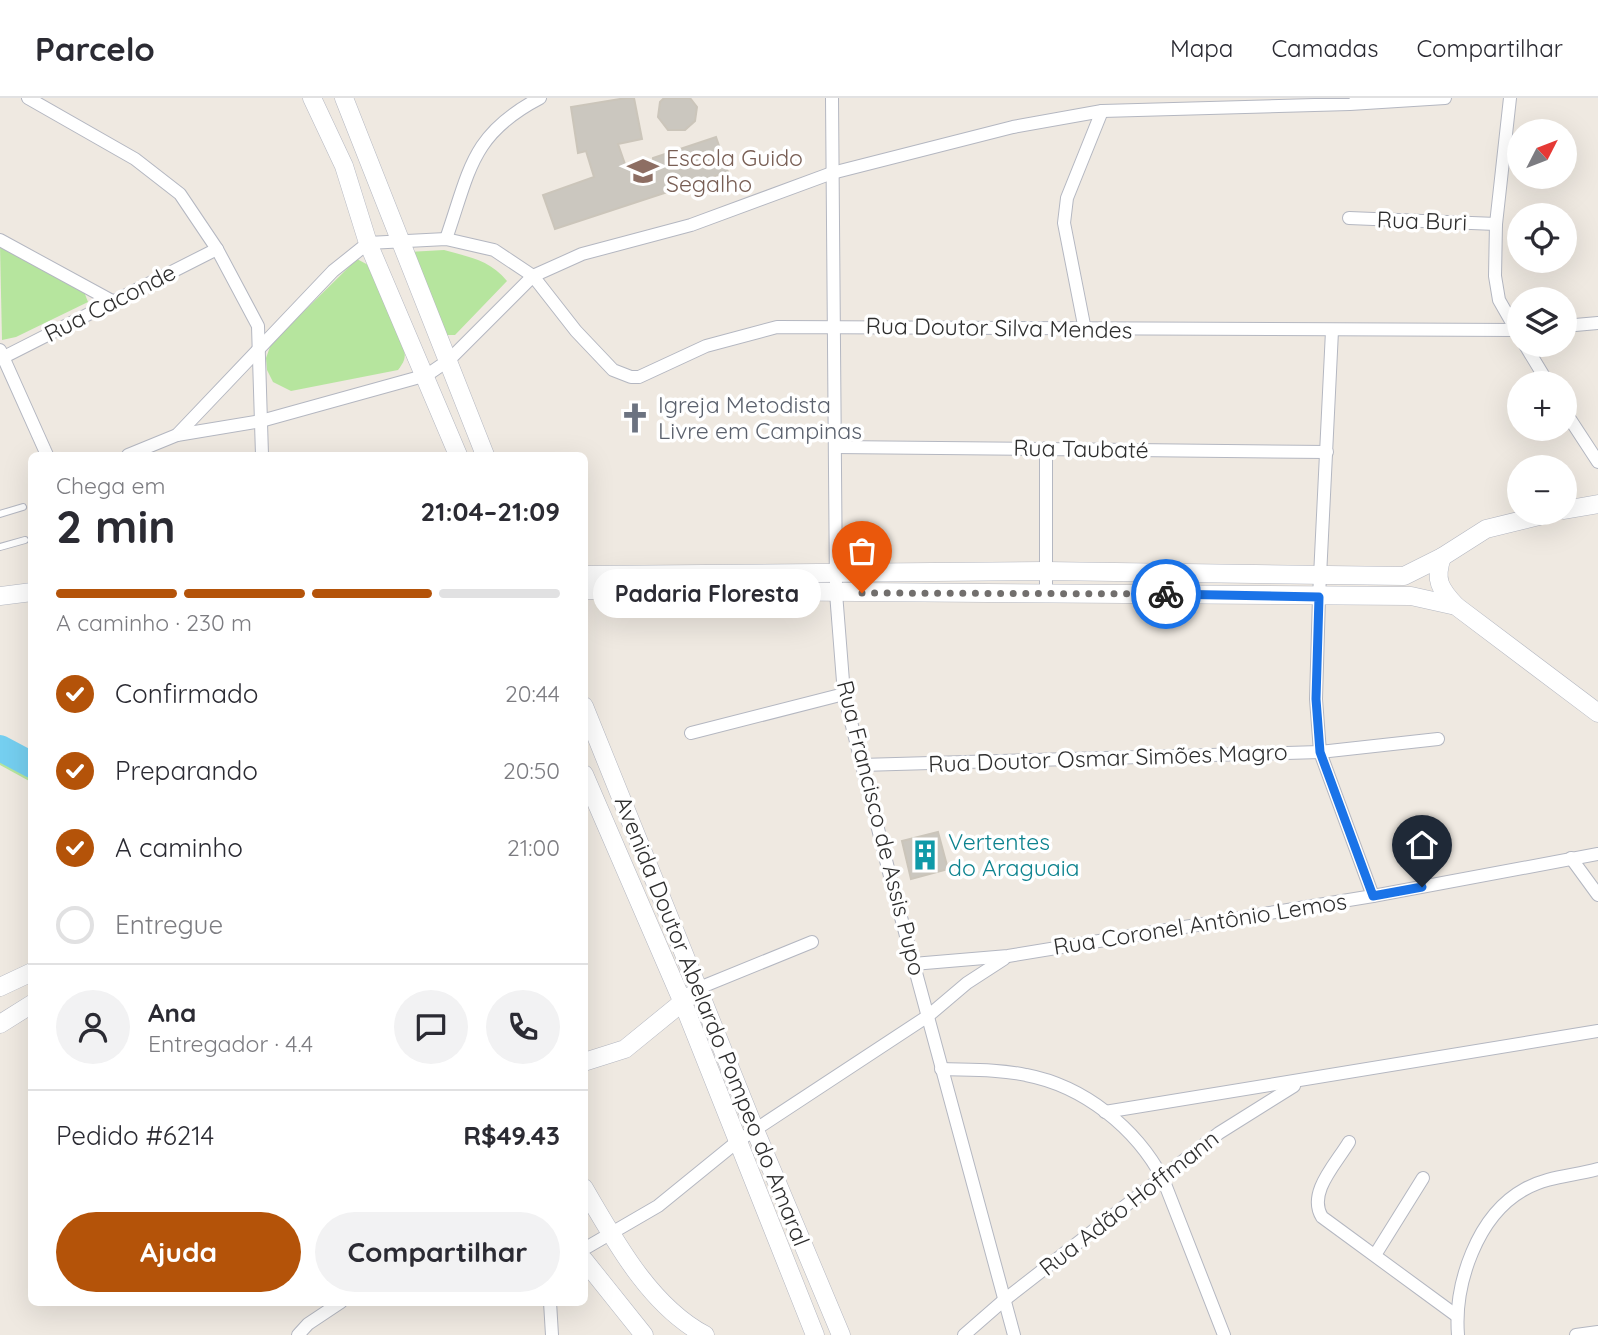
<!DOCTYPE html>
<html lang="pt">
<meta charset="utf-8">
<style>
body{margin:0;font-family:Quicksand,sans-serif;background:#f2f2f3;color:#2b2b33;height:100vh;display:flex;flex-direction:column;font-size:26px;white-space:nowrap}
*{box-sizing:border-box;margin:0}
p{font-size:23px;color:#7c7c81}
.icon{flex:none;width:38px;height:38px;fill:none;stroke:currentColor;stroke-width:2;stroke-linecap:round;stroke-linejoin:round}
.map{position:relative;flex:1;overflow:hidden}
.sheet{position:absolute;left:28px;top:354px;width:560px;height:854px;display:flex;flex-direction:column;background:#fff;border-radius:10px;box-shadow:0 7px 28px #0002}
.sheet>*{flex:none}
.needle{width:46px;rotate:48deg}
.buttons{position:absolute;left:1507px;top:21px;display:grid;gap:14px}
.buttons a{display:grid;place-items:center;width:70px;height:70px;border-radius:50%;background:#fff;box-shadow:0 7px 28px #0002;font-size:35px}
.pin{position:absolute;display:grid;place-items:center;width:60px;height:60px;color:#fff;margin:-72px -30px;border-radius:50% 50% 50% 0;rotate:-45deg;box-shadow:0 0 7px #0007}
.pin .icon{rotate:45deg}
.courier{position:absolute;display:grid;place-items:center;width:70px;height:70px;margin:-35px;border:5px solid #1a73e8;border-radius:50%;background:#fff;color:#222;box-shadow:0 2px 9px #0007}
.bubble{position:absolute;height:49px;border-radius:24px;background:#fff;box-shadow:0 7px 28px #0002;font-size:23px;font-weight:700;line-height:49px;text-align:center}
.headline em{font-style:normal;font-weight:700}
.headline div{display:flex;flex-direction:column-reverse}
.headline{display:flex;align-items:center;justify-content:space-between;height:119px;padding:0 28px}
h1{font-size:46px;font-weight:700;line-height:52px}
.bar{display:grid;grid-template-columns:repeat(4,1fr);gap:10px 7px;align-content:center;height:84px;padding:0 28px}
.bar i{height:9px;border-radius:5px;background:#e1e1e2}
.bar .on{background:#b45309}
.bar p{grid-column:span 4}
.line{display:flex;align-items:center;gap:18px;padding:0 28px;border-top:2px solid #e1e1e2}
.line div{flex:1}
.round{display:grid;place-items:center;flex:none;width:74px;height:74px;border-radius:37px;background:#f2f2f3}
ol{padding:0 28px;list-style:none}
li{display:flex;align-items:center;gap:21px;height:77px}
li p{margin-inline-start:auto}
li .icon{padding:7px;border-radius:50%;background:#b45309;color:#fff;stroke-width:4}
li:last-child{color:#7c7c81}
li i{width:38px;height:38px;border:4px solid #e1e1e2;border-radius:50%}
.button{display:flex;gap:14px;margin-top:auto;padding:14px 28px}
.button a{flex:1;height:80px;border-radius:42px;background:#b45309;color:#fff;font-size:28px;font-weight:700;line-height:80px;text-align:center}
.button a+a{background:#f2f2f3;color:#2b2b33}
header{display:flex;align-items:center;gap:42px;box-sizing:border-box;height:98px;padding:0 35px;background:#fff;border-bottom:2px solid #e1e1e2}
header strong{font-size:33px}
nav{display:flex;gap:38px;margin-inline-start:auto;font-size:24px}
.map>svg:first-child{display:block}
</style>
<header>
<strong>Parcelo</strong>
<nav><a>Mapa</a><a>Camadas</a><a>Compartilhar</a></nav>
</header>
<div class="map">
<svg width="1598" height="1237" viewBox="0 0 1598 1237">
<rect width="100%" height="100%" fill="#efe9e1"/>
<g fill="#b6e59e">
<path d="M0 147 83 191 88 204 16 239 2 242Z"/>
<path d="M444 152C469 159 490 162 507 183L455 237H444L408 154Z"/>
<path d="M357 161 370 168 404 251C406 260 404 264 398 272L291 293 273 284 267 272 266 260 271 246Z"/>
<path d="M0 638 31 654V684L0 667Z"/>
</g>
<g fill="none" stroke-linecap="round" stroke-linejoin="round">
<path stroke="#75cff0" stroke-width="26" d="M0 650 32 667"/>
</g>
<g fill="#cbc7bf" stroke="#cbc5ba" stroke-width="2">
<path d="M626 0H634L642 41 618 46 626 69 648 62 651 81 653 60 716 39 728 74 555 131 543 97 594 79 586 53 578 55 571 9Z"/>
<path d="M664 0H690L697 9 695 23 685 32H668L658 19 660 4Z"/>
<path d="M938 734 948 771 911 781 902 743Z"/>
</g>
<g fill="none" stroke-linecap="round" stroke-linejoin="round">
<g stroke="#b4b7c1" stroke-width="8">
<g id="lane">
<path d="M0 416 23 409"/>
<path d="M0 449 25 442"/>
</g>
</g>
<g stroke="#b4b7c1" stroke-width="14">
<g id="street">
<path d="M28 0 135 61 180 96 217 151 258 228 262 357"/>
<path d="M832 0 836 495 844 596 892 786 1014 1237"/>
<path d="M1510 0 1496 126 1495 178 1499 202 1519 237"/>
<path d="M1349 120 1496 126"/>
<path d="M446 141C470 72 471 36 540 0"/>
<path d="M0 142 112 203"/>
<path d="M1564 228 1598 225"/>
<path d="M1085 232 1064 125 1067 100 1102 13"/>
<path d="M1332 233 1319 499 1316 601 1320 654 1373 798"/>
<path d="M1525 247 1548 285"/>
<path d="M0 252 47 357"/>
<path d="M2 260 217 151"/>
<path d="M1564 312 1598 364"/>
<path d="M177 337 333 173 368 145 446 141 494 152 533 178 576 233 613 272 631 279H639L706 248 777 229 1519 232"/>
<path d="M835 349 1327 354"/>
<path d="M128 357 177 337 261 323 427 277 449 262 533 178 582 156 691 127 832 75 1013 29 1102 13 1350 6 1445 0"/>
<path d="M1046 494V350"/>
<path d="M691 635 844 596"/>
<path d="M861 667 1320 654 1438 641"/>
<path d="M1571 760 1598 797"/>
<path d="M913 866 1008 858 1373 798 1598 756"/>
<path d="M699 890 812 844"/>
<path d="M941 971C970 972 998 971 1026 977 1084 988 1136 1030 1163 1081L1224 1237"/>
<path d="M1105 1014 1598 933"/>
<path d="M1349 1044C1336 1066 1307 1095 1322 1119L1457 1218"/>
<path d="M584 1151 658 1108 738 1043 928 918 967 885 1004 861"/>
<path d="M1375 1157 1423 1080"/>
<path d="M550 1204 552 1237"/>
<path d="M298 1237 308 1226 341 1204"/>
<path d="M964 1237 1003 1203 1219 1035 1294 988"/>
<path d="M1458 1237C1454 1186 1477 1117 1525 1091 1548 1078 1573 1078 1598 1071"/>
<path d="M1576 1237 1598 1234"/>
</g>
</g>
<g stroke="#b4b7c1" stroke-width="19">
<g id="secondary">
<path d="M312 0 344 68 368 145 458 357"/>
<path d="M344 0 485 357"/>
<path d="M1564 412 1598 406"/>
<path d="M1442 459C1434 482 1440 491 1456 508"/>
<path d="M584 477 1046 473 1404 478 1442 459 1486 431 1551 415"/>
<path d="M584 492 1411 498 1456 508 1598 615"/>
<path d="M0 498 32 494"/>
<path d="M584 608 755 1032 841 1237"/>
<path d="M584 676 683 905 815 1237"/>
<path d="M0 889 32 874"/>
<path d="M0 926 32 906"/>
<path d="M584 964 625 951 690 898"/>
<path d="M584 1090C615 1143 650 1208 705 1237"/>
<path d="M584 1162 644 1237"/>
</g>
</g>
<use href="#lane" stroke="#fff" stroke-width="6"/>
<use href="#street" stroke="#fff" stroke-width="12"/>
<use href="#secondary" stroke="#fff" stroke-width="18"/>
</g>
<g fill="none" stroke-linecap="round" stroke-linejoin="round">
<path stroke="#726f6d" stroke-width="7" stroke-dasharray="0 12.6" d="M862 495 1166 496"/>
<path stroke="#1a73e8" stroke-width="9" d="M1166 496 1319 499 1316 601 1320 654 1373 798 1422 789"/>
</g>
<defs>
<g id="school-bare" transform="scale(2.415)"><path d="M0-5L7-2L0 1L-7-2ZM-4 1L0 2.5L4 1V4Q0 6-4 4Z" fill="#8d6e63" stroke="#fff" stroke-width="2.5" paint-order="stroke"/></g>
<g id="church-bare" transform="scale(2.415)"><path d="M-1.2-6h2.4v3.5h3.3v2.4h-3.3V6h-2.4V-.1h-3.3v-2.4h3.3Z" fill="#6b7280" stroke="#fff" stroke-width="2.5" paint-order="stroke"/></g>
<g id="building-bare" transform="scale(2.415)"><path d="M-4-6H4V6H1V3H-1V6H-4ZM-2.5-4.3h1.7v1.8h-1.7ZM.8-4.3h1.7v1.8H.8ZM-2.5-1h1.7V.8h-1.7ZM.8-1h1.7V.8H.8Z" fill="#0f9aa8" stroke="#fff" stroke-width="2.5" paint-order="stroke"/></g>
</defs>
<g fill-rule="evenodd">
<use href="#school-bare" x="643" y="73"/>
<use href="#church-bare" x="635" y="320"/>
<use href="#building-bare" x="925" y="757"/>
</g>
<g text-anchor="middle" stroke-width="7" stroke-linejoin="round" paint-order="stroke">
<g font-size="23" fill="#785e54" stroke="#fff" text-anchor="start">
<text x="666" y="68">Escola Guido<tspan x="666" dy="26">Segalho</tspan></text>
</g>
<g font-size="23" fill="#2e2e2e" stroke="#fff">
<text transform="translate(1422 123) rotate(2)" y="8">Rua Buri</text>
<text transform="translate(110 205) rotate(-27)" y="8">Rua Caconde</text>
<text transform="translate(999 230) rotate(1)" y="8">Rua Doutor Silva Mendes</text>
<text transform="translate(1081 351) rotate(1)" y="8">Rua Taubaté</text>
<text transform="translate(1108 660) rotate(-2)" y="8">Rua Doutor Osmar Simões Magro</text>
<text transform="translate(881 730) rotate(76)" y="8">Rua Francisco de Assis Pupo</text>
<text transform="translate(1200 826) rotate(-9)" y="8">Rua Coronel Antônio Lemos</text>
<text transform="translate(712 923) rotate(68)" y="8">Avenida Doutor Abelardo Pompeo do Amaral</text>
<text transform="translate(1129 1105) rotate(-38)" y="8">Rua Adão Hoffmann</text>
</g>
<g font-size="23" fill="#5b616d" stroke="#fff" text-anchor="start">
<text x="658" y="315">Igreja Metodista<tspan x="658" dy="26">Livre em Campinas</tspan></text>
</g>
<g font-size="23" fill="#0d838f" stroke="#fff" text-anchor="start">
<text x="948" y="752">Vertentes<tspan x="948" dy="26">do Araguaia</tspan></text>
</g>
</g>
</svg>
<div class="buttons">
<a><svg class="needle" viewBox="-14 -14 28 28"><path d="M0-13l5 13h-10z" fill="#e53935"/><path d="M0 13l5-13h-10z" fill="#7c7c81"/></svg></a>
<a><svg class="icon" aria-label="locate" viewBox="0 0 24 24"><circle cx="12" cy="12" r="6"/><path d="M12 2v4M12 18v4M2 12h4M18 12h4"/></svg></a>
<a><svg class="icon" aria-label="layers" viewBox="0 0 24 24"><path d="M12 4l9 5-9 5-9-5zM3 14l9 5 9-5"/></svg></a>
<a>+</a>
<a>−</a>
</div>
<div class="pin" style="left:862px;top:495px;background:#ea580c"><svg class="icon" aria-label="bag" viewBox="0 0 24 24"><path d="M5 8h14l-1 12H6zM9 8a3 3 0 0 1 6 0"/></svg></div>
<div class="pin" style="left:1422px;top:789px;background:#1f2937"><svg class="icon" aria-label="home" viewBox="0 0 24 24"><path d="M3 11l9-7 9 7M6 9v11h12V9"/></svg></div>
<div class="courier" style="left:1166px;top:496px"><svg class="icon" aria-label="bike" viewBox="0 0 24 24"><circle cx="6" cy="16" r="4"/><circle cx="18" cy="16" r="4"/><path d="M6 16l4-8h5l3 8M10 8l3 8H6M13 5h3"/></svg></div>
<div class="bubble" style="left:593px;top:471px;width:228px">Padaria Floresta</div>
<section class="sheet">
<div class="headline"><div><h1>2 min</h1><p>Chega em</p></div><em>21:04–21:09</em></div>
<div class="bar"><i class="on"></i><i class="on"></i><i class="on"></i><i></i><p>A caminho · 230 m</p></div>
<ol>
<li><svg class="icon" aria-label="check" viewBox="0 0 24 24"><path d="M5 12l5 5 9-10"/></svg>Confirmado<p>20:44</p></li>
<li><svg class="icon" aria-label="check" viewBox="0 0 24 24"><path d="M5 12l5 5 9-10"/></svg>Preparando<p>20:50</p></li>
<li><svg class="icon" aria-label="check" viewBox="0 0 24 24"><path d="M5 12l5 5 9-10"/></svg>A caminho<p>21:00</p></li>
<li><i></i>Entregue</li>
</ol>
<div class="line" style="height:126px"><a class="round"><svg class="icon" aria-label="person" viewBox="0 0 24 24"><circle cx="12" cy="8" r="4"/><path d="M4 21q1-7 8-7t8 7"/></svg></a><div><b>Ana</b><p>Entregador · 4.4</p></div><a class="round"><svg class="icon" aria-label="chat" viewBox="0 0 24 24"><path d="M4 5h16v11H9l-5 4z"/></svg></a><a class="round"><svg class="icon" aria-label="phone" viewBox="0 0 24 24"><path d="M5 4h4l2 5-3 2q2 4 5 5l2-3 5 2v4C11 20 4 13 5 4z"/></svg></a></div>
<div class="line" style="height:91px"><div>Pedido #6214</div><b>R$49.43</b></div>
<div class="button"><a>Ajuda</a><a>Compartilhar</a></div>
</section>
</div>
